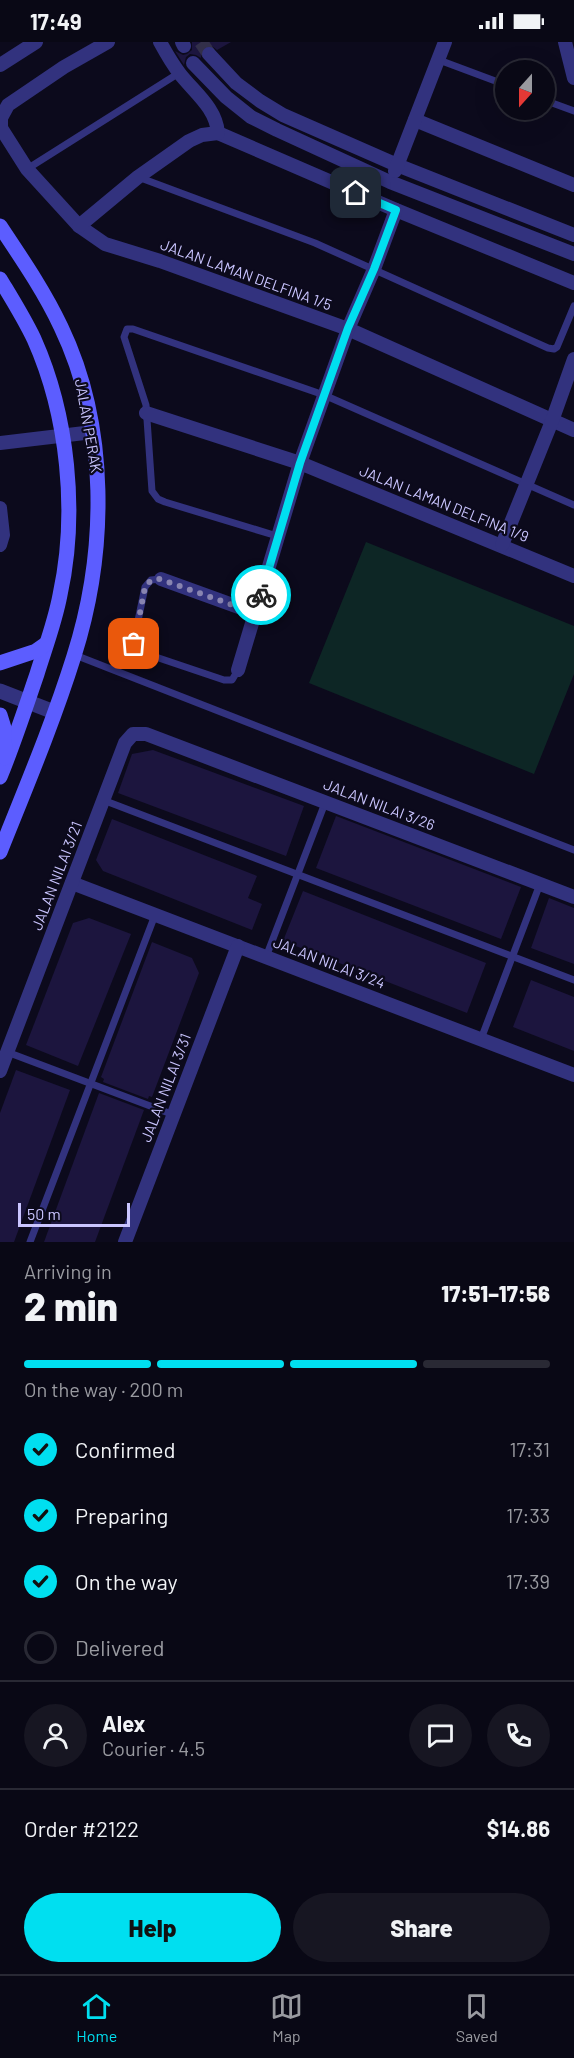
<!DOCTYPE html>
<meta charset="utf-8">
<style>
body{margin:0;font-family:Barlow,sans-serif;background:#171622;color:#f1f3f6;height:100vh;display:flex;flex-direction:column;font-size:22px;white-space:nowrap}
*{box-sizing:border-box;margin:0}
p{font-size:20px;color:#999aa0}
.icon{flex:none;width:33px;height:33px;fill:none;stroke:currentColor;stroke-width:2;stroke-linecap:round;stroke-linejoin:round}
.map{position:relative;height:1200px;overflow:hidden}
.sheet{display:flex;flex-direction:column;background:#090815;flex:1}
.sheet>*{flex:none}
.needle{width:39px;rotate:201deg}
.fabs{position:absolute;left:495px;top:18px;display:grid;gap:12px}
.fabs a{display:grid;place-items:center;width:60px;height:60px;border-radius:50%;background:#090815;box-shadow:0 6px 24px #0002,0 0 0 2px #292934;font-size:30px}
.scale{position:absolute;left:18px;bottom:15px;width:112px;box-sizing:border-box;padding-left:6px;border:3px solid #cac5ff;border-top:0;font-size:16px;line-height:21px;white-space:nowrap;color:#cac5ff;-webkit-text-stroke:4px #0c0a1c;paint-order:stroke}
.pin{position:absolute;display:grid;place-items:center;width:51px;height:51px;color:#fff;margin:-26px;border-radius:12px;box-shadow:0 3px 9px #0006}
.courier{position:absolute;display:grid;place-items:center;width:60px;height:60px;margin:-30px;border:4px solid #00dff0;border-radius:50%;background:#fff;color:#222;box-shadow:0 2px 8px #0007}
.headline em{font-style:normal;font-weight:800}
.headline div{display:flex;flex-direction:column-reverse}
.headline{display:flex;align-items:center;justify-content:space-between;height:102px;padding:0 24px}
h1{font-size:39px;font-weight:800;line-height:45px}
.bar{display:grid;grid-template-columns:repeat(4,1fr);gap:9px 6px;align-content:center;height:72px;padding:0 24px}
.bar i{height:8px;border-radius:4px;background:#292934}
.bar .selected{background:#00dff0}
.bar p{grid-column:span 4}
.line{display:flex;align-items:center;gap:15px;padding:0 24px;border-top:2px solid #292934}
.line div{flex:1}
.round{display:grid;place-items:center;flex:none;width:63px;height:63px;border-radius:32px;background:#171622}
ol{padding:0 24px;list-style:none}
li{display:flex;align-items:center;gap:18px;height:66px}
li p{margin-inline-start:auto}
li .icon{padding:6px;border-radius:50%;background:#00dff0;color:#111;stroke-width:4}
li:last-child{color:#999aa0}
li i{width:33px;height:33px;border:3px solid #292934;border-radius:50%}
.action{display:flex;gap:12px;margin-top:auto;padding:12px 24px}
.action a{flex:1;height:69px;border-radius:36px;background:#00dff0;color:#111;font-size:24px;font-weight:800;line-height:69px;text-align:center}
.action a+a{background:#171622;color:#f1f3f6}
.status{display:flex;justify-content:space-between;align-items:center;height:42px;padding:0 30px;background:#090815;direction:ltr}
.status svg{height:16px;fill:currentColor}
.menu{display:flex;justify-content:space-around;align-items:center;height:84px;border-top:2px solid #292934;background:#090815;font-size:16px;color:#999aa0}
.menu a{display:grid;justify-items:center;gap:3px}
.menu .selected{color:#00dff0}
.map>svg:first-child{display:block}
</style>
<div class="status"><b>17:49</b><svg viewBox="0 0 49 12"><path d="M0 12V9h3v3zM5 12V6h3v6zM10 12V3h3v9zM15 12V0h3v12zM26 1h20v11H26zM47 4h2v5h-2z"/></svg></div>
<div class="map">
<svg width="574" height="1200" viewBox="0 0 574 1200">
<rect width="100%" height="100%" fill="#0c0a1c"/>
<path fill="#0d2625" d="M366 500 574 584V632L534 732 309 641Z"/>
<g fill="#1c153e">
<path d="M192 0H231L217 8 212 4 206 3 201 9V16L196 13 190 12 186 15 184 23 175 9 183 13 187 12 192 8Z"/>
<path d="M153 708 304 764 286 814 118 751 132 712Z"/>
<path d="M336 774 521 845 501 897 316 826Z"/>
<path d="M112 777 257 834 248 856 262 862 252 888 103 829 96 818Z"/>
<path d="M303 849 486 921 467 971 283 899Z"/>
<path d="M549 856 574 866V922L531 906Z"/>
<path d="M89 876 131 892 78 1024 26 1003 73 881Z"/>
<path d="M152 900 192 916 199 931 152 1055 149 1054 148 1057 103 1040 104 1037 101 1035Z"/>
<path d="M531 938 574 955V1009L513 985Z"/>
<path d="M16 1028 70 1048 14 1200H0V1071Z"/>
<path d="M99 1051 144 1068 95 1200H44Z"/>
</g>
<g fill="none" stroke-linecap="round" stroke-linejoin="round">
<path stroke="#322f49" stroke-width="14" stroke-dasharray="14 7" stroke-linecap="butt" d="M201 0 209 12"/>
<g stroke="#32327e" stroke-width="7">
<path d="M439 18 506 43"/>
<path d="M544 58 574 69"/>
<path d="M27 127 179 31"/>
<path d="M138 135 315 201 548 306 554 307 557 305 574 264"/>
<path d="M277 494 165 460 158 457 152 449 146 363 124 295 127 287H133L324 353 574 463"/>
<path d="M161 537 151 538 145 545 134 598 135 606 138 609 224 638H232L238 628"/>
<path d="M75 613 574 808"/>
<path d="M103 758 574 938"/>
<path d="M266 915 325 761"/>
<path d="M481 997 540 842"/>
<path d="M7 1010 174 1073"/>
<path d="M30 1200 155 873"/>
</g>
<g stroke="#32327e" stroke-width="14">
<path d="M108 0 64 25 8 63 1 76V86L27 127 79 184 105 202 160 219 348 287 574 388"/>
<path d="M182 0 184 4"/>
<path d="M565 0 574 36"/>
<path d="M209 12 236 41 260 59 283 73 397 123 574 193"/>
<path d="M193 21 226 55 251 75 277 88 390 140 574 212"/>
<path d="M0 23 36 0"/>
<path d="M415 78 574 143"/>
<path d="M218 91 396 168 574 241"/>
<path d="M395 129 445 0"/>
<path d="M79 184 138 135 189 99 202 93 218 91C216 66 195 51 180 32 173 23 166 11 160 0"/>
<path d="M146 371 300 421 574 534"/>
<path d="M0 401 93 390"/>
<path d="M0 466 3 493 0 503"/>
<path d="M502 503 552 379 574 317"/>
<path d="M161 537 255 571"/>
<path d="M238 628 300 421 348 287 374 227 396 168"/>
<path d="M72 841 574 1033"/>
<path d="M0 1029 125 701 133 692H146L574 855"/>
<path d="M125 1200 238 904"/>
</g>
<path stroke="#32327e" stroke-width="15" d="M0 649 54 670"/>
<g stroke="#5c5dff" stroke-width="15">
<path d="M0 184C22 217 44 249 61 285 109 385 107 510 74 614 53 681 26 745 0 810"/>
<path d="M0 237C12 257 24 276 34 297 68 373 78 471 60 553 55 580 45 606 37 632 25 667 14 701 0 735"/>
<path d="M0 621 36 609 46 602"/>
<path d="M0 673 4 686 5 716"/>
</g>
</g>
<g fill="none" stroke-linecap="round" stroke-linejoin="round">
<path stroke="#8884b0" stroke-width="6" stroke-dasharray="0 10.8" d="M134 602 145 545 151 538 160 537 255 571 261 553"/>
<path stroke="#00dff0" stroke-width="8" d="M261 553 300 421 348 286 374 227 396 168 356 151"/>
</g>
<g text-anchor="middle" stroke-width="4.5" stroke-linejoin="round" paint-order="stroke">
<g font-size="15" fill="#cac5ff" stroke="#0c0a1c">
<text transform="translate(246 233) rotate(20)" y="5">JALAN LAMAN DELFINA 1/5</text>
<text transform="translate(88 384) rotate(80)" y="5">JALAN PERAK</text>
<text transform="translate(444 462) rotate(22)" y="5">JALAN LAMAN DELFINA 1/9</text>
<text transform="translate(379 763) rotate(21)" y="5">JALAN NILAI 3/26</text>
<text transform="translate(57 834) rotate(-69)" y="5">JALAN NILAI 3/21</text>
<text transform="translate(329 921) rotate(21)" y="5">JALAN NILAI 3/24</text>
<text transform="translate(166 1046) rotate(-69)" y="5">JALAN NILAI 3/31</text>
</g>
</g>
</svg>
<div class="fabs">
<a><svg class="needle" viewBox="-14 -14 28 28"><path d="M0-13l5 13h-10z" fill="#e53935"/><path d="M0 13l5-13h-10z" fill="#999aa0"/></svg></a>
</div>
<div class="scale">50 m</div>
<div class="pin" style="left:134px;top:602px;background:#ea580c"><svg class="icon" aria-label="bag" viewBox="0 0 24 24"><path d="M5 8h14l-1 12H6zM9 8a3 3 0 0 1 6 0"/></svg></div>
<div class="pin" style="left:356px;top:151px;background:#1f2937"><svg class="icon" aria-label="home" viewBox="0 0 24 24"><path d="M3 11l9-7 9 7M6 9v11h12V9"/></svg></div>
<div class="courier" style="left:261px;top:553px"><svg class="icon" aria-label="bike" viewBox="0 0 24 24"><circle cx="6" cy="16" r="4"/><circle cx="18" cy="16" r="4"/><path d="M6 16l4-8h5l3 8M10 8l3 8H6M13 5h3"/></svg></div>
</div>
<section class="sheet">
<div class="headline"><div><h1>2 min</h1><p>Arriving in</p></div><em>17:51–17:56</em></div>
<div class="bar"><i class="selected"></i><i class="selected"></i><i class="selected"></i><i></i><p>On the way · 200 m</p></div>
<ol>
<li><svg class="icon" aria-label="check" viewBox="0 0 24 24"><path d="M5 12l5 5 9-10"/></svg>Confirmed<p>17:31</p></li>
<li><svg class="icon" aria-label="check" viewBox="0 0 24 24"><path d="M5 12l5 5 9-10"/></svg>Preparing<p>17:33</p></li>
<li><svg class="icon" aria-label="check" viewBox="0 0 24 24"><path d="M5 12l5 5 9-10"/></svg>On the way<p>17:39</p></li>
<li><i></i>Delivered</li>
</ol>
<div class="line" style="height:108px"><a class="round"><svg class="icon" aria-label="person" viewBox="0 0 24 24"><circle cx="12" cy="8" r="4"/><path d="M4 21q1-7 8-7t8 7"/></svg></a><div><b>Alex</b><p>Courier · 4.5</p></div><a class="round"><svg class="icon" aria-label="chat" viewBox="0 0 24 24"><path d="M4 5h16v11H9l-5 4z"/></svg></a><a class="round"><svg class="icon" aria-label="phone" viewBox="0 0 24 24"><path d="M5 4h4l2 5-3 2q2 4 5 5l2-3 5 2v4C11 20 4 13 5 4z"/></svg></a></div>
<div class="line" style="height:78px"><div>Order #2122</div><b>$14.86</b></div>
<div class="action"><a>Help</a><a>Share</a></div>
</section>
<nav class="menu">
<a class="selected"><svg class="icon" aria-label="home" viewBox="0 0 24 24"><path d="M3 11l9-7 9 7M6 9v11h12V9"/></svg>Home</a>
<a><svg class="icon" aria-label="map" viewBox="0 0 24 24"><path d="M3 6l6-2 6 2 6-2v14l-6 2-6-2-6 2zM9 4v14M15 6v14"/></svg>Map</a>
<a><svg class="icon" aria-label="saved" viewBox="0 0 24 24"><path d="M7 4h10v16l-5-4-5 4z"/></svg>Saved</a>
</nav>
